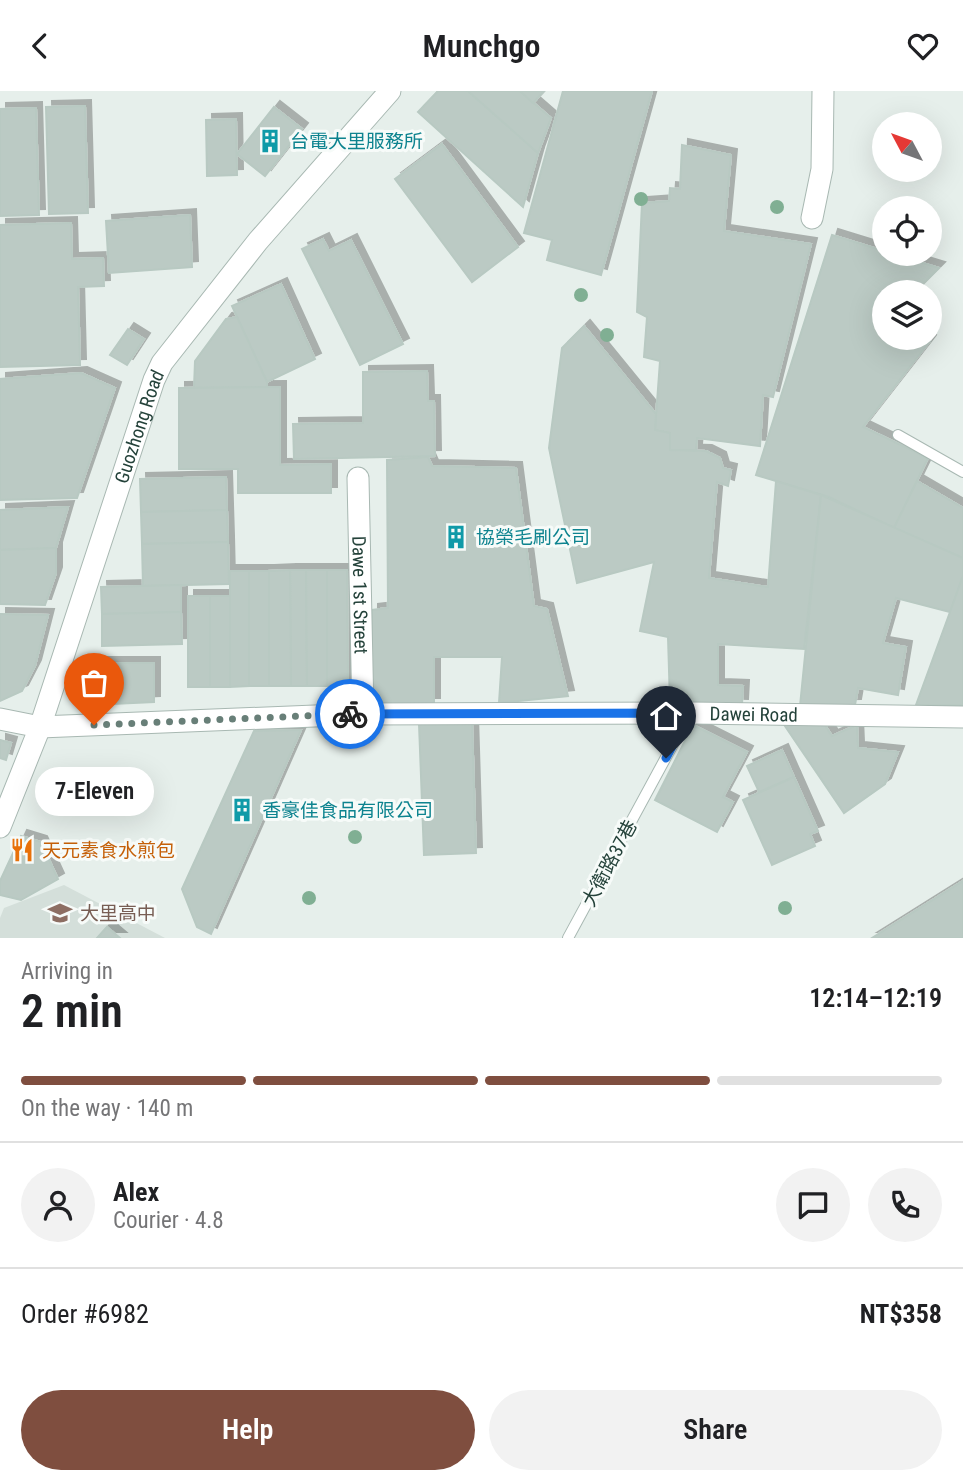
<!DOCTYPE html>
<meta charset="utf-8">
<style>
body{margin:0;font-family:"Roboto Condensed","Noto Sans TC",sans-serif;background:#f2f2f2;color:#202124;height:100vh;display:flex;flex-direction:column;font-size:26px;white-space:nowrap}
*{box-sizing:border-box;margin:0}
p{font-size:23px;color:#757577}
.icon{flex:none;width:38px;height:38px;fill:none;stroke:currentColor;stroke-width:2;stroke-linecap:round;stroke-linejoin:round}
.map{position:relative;height:847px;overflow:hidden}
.drawer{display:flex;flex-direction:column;background:#fff;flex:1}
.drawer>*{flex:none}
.needle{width:46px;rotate:311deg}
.fabs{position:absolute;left:872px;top:21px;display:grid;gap:14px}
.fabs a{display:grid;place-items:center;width:70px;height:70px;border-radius:50%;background:#fff;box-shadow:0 7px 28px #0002;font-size:35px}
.pin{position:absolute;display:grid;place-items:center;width:60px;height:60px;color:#fff;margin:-72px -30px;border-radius:50% 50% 50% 0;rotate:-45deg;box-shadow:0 0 7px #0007}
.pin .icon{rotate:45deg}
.courier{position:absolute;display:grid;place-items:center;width:70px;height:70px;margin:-35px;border:5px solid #1a73e8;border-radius:50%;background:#fff;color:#222;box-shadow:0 2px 9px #0007}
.bubble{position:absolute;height:49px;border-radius:24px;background:#fff;box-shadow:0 7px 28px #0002;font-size:23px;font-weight:600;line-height:49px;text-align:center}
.headline em{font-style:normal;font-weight:600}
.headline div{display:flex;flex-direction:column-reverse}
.headline{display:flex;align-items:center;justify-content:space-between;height:119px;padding:0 21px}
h1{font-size:46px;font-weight:600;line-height:52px}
.bar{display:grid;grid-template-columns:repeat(4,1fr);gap:10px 7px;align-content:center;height:84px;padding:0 21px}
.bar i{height:9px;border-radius:5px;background:#e0e0e0}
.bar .current{background:#7f4e3f}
.bar p{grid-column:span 4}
.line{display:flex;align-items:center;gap:18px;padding:0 21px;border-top:2px solid #e0e0e0}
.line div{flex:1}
.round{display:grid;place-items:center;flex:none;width:74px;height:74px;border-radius:37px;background:#f2f2f2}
.action{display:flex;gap:14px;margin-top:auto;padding:14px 21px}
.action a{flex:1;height:80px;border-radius:42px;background:#7f4e3f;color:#fff;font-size:28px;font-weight:600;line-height:80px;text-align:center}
.action a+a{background:#f2f2f2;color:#202124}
header{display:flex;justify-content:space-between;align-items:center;height:91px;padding:0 21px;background:#fff;font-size:32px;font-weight:600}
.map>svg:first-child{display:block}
</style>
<header><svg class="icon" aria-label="back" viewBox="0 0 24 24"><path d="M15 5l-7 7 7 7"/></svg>Munchgo<svg class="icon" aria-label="heart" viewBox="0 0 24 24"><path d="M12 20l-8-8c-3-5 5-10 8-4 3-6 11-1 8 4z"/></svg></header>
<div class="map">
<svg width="963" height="847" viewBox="0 0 963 847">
<defs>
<filter id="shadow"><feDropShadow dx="6" dy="-6" stdDeviation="0" flood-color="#0004"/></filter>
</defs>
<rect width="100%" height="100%" fill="#e6efeb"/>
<path fill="#d4dfda" d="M64 794 165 847H0V827L4 817Z"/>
<g fill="#bbcac4" stroke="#b8c9c2" stroke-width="2" filter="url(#shadow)">
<path d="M438 0H468L538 62 523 116 418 21Z"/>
<path d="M468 0H520L551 27 538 62Z"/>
<path d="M520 0H544L533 12Z"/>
<path d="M563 0H652L601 184 547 169 552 149 524 142Z"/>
<path d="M85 15 88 122 49 123 46 16Z"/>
<path d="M274 16 302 38 265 85 237 63Z"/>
<path d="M36 17 39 124 0 125V18Z"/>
<path d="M236 28 237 84 207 85 206 29Z"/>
<path d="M442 53 518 156 472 191 395 88Z"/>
<path d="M682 54 731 64 724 140 811 153 773 306 763 304 760 355 697 347 696 359H670V342L655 339 660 270 644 266 647 226 637 221 642 112 669 110 670 97 680 98Z"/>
<path d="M190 124 192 176 109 182 106 130Z"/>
<path d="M71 132 72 168 103 167 104 195 78 196 80 274 0 276V134Z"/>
<path d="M832 144 884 160V163H893L939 177 915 201H884V247H926L930 250 863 336 928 367 894 437 829 406 756 384Z"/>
<path d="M323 148 329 160 351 149 403 253 360 274 302 158Z"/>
<path d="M281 193 315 268 267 291 232 215Z"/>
<path d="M237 226 267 291V296L194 297 195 270 226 228Z"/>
<path d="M584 235 656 323 655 339 670 342V359L706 360 720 367 723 377 731 379 728 395 717 391 709 487 768 496 776 390 821 404 804 558 718 553V594L743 595 742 614 670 612 668 546 640 540 654 471 577 492 549 357 562 257Z"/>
<path d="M128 238 144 248 127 274 110 264Z"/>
<path d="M427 280 428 310H434L435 365 294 368 293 333 363 332V281Z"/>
<path d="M81 282 115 297 77 407 0 409V288Z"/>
<path d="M280 296V374L331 373V402H238V378H179V297Z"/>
<path d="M428 366 432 375 516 377 534 515 547 518 568 605 499 612 502 566H434V613H371L372 519 388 517 387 369Z"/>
<path d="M226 386 227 419 141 421 140 388Z"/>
<path d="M917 390 963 417V467L894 437Z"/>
<path d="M821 404 963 467V485L950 521 896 507 883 552 906 556 898 604 858 597 855 614 800 615Z"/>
<path d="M68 416 56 457 0 459V419Z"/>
<path d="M227 419 228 451 142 453 141 421Z"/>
<path d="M228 451 229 493 143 495 142 453Z"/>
<path d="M56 457V482L45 514 0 513V459Z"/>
<path d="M290 479H306L307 595H291Z"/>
<path d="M290 479 291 595H269V480Z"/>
<path d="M306 479H327V595H307Z"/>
<path d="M327 479H347L348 595H327Z"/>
<path d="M230 480H249V595L230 596Z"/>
<rect x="249" y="480" width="20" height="115"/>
<path d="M963 485V614H916L950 521Z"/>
<path d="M181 494V521L102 523 101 496Z"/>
<rect x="188" y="505" width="22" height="91"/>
<rect x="210" y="505" width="20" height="91"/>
<path d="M181 521 182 553 102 555V523Z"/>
<path d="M0 523 48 524 35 575 22 600 0 610Z"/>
<path d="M88 572H154V611L90 614 76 609Z"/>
<path d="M472 631 476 762 424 764 419 633Z"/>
<path d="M823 631 832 645 857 634 858 657 898 661 885 693 844 722 785 635Z"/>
<path d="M693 634 747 661 723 706 733 711 717 741 655 709Z"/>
<path d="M301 639 211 843 197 836 182 798 254 640Z"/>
<path d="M0 649 11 652 6 669 0 667Z"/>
<path d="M782 659 794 686 759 701 747 675Z"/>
<path d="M794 686 818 740 810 743 815 755 772 774 743 709Z"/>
<path d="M21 745 41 751 58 788 21 809 0 804V790Z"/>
<path d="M963 790V847H872Z"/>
<path d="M107 836 120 847H97Z"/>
</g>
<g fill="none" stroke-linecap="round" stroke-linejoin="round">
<g stroke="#a8b8b2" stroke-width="12">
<g id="service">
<path d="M898 344 963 381"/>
<path d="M568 847 690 622"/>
</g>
</g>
<g stroke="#a8b8b2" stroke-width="23">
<g id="minor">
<path d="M812 127 822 78 823 0"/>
<path id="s1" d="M358 387 363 623"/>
<path d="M0 628 40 636"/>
</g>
</g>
<g stroke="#a8b8b2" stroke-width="23">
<g id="tertiary">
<path id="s2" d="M40 636 363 623 690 622 963 626"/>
<path id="s3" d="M0 736 40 636 154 289 162 272 258 150 390 0"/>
</g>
</g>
<use href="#service" stroke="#fff" stroke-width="10"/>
<use href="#minor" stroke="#fff" stroke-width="21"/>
<use href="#tertiary" stroke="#fff" stroke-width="21"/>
</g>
<g fill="#80af93">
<circle cx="641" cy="108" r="7"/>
<circle cx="777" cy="116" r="7"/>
<circle cx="581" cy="204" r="7"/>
<circle cx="607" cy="244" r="7"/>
<circle cx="355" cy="746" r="7"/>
<circle cx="309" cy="807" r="7"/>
<circle cx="785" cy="817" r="7"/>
</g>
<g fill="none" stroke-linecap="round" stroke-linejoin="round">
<path stroke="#687f78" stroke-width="7" stroke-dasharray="0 12.6" d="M94 634 350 623"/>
<path stroke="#1a73e8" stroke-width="9" d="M350 623 690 622 666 667"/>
</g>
<defs>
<g id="building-bare" transform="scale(1.89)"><path d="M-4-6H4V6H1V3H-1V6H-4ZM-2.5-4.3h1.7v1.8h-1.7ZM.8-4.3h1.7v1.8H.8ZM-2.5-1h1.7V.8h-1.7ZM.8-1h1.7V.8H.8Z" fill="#0f9aa8" stroke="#f7fbf9" stroke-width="2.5" paint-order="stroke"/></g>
<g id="restaurant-bare" transform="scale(1.89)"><path d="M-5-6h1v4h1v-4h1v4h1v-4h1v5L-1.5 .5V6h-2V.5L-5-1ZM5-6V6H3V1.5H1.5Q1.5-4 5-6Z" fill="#e8710a" stroke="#f7fbf9" stroke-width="2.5" paint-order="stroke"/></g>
<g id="school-bare" transform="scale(1.89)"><path d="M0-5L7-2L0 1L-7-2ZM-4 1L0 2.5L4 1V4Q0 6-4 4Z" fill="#8d6e63" stroke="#f7fbf9" stroke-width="2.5" paint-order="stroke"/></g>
</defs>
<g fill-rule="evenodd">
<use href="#building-bare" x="270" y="50"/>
<use href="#building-bare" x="456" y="446"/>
<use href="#building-bare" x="242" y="719"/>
<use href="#restaurant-bare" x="22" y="759"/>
<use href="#school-bare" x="60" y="822"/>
</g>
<g text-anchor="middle" stroke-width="6" stroke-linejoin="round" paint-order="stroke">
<g font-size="19" fill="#0d838f" stroke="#f7fbf9" text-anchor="start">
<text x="290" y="57">台電大里服務所</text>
<text x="476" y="453">協榮毛刷公司</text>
<text x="262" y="726">香豪佳食品有限公司</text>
</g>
<g font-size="19" fill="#24423a" stroke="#f7fbf9">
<text dy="7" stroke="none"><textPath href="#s3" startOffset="424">Guozhong Road</textPath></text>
<text dy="7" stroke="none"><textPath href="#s1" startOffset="117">Dawe 1st Street</textPath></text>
<text dy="7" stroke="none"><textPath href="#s2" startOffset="714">Dawei Road</textPath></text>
<text transform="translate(609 772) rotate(-62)" y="7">大衛路37巷</text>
</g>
<g font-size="19" fill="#c56008" stroke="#f7fbf9" text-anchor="start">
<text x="42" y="766">天元素食水煎包</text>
</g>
<g font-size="19" fill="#785e54" stroke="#f7fbf9" text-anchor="start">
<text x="80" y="829">大里高中</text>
</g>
</g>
</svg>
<div class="fabs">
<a><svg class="needle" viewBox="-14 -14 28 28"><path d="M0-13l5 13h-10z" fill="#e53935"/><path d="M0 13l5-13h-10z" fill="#757577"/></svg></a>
<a><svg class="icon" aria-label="locate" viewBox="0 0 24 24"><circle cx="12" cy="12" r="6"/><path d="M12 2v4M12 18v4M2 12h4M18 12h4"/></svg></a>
<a><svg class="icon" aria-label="layers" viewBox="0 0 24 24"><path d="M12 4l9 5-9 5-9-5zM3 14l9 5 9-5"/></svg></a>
</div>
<div class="pin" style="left:94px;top:634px;background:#ea580c"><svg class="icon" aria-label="bag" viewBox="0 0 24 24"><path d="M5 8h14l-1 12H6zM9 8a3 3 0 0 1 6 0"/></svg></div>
<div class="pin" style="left:666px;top:667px;background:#1f2937"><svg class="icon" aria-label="home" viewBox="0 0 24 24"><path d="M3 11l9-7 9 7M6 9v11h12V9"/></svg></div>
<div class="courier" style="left:350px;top:623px"><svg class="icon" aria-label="bike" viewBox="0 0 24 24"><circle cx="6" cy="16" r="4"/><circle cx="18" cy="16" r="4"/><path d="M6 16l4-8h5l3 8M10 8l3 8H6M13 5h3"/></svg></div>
<div class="bubble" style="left:35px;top:676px;width:119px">7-Eleven</div>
</div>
<section class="drawer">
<div class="headline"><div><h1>2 min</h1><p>Arriving in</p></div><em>12:14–12:19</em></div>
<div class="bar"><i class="current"></i><i class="current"></i><i class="current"></i><i></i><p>On the way · 140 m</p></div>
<div class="line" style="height:126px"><a class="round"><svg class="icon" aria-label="person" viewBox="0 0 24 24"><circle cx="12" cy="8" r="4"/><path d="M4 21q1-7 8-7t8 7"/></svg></a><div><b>Alex</b><p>Courier · 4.8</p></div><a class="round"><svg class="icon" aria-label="chat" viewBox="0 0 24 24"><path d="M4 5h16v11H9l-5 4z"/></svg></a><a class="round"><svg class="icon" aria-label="phone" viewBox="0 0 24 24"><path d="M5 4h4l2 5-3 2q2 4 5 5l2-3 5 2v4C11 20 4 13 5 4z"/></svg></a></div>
<div class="line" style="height:91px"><div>Order #6982</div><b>NT$358</b></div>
<div class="action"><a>Help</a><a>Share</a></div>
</section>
